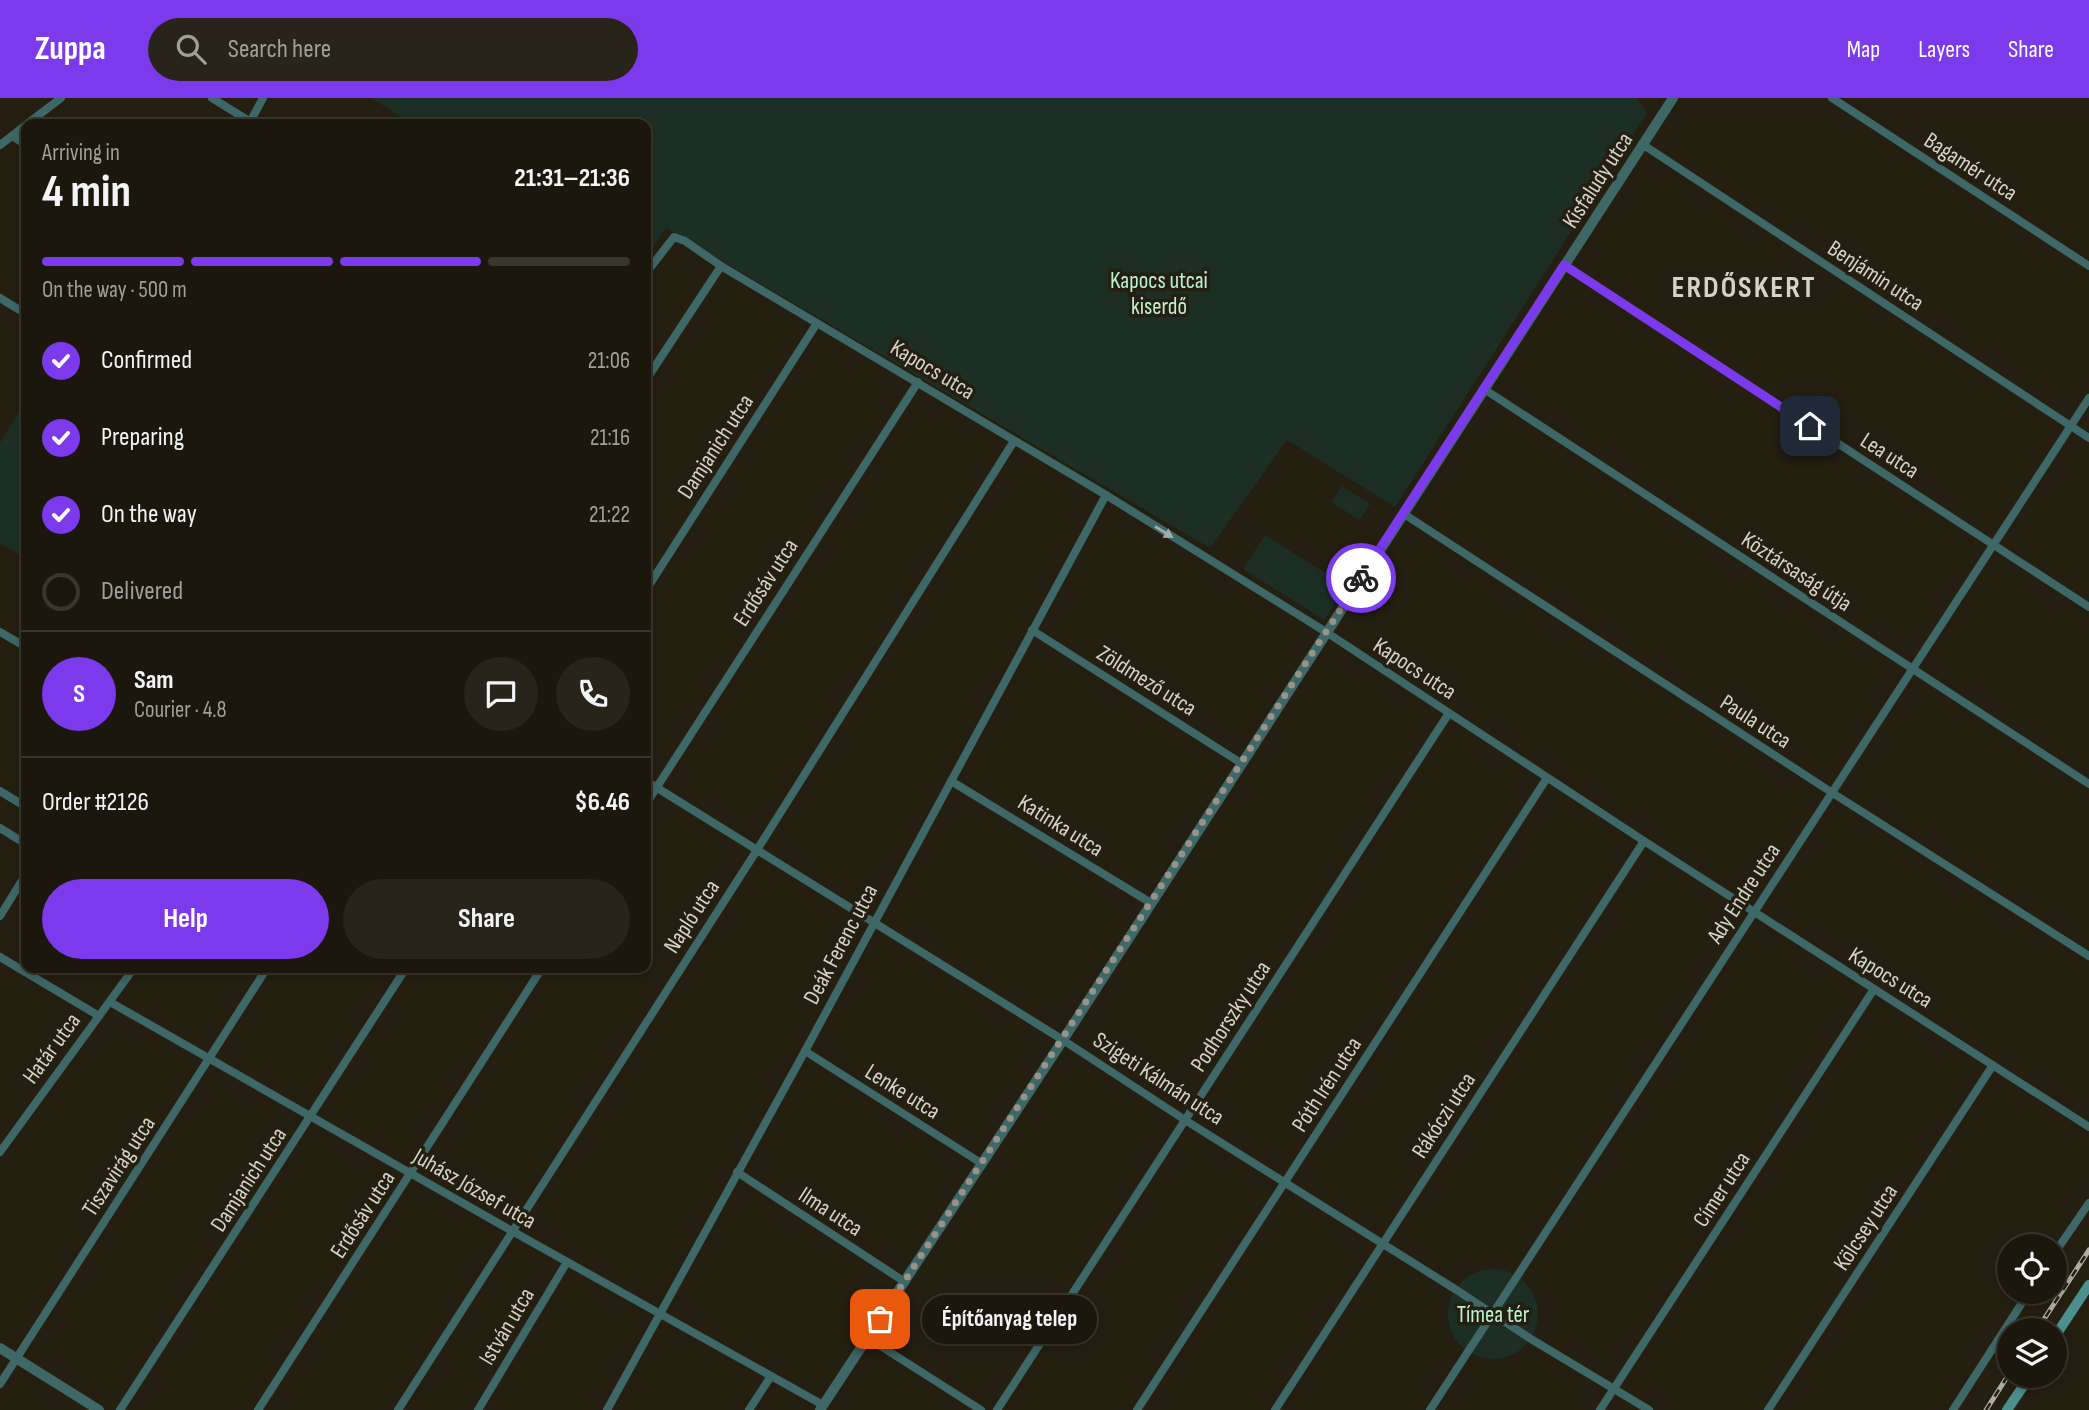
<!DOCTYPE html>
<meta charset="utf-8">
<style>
body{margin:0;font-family:"Sofia Sans Condensed",sans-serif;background:#28241a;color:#f1f3f6;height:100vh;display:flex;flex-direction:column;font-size:26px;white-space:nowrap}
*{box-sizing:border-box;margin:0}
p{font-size:23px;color:#a09f9d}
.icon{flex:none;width:38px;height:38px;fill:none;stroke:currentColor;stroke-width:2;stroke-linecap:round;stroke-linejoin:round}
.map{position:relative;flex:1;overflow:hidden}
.panel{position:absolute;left:21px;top:21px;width:630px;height:854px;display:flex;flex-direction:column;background:#1b170c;border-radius:14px;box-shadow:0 4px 10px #0003,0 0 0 2px #39362d}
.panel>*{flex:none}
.tools{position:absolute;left:1997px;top:1136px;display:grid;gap:14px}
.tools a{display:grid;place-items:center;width:70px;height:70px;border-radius:50%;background:#1b170c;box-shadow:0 4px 10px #0003,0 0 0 2px #39362d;font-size:35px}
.pin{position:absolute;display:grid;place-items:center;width:60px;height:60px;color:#fff;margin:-30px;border-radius:14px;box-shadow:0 4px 10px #0006}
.courier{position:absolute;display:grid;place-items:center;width:70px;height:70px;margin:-35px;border:5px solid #7c3aed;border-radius:50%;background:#fff;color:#222;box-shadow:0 2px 9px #0007}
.bubble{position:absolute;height:49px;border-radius:24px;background:#1b170c;box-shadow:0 4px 10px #0003,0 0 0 2px #39362d;font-size:23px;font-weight:700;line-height:49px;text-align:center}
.summary em{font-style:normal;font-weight:700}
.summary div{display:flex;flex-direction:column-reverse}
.summary{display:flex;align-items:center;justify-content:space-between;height:119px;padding:0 21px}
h1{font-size:46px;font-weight:700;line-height:52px}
.bar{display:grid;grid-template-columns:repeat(4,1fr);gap:10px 7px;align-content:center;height:84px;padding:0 21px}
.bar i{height:9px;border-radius:5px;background:#39362d}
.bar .selected{background:#7c3aed}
.bar p{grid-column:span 4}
.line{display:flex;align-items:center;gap:18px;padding:0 21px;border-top:2px solid #39362d}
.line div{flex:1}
.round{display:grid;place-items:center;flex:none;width:74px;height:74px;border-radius:37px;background:#28241a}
ol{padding:0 21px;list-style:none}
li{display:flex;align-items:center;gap:21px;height:77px}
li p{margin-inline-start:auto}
li .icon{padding:7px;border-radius:50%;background:#7c3aed;color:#fff;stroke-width:4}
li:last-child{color:#a09f9d}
li i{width:38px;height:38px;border:4px solid #39362d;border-radius:50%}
.cta{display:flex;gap:14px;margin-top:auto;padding:14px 21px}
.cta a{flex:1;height:80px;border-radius:42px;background:#7c3aed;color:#fff;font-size:28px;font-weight:700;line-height:80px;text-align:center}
.cta a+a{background:#28241a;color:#f1f3f6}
header{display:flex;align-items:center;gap:42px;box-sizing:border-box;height:98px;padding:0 35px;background:#7c3aed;color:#fff}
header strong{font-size:33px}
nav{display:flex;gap:38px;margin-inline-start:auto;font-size:24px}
.search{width:490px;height:63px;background:#28241a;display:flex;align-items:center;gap:18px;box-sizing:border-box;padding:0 24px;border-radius:38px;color:#a09f9d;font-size:26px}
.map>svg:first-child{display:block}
</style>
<header>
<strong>Zuppa</strong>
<div class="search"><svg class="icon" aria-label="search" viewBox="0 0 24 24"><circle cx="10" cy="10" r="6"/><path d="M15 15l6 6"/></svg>Search here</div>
<nav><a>Map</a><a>Layers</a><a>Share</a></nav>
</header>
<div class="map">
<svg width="2089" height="1312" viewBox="0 0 2089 1312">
<rect width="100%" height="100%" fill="#241f10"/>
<g fill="#1d2f24">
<path d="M372 0H1637L1647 15 1395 409 1287 342 1210 450 666 130 646 160V26H411Z"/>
<path d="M26 303V461L0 445V345Z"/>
<path d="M1342 388 1370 406 1360 422 1331 404Z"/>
<path d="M1265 437 1346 488 1324 522 1243 471Z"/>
<circle cx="1493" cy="1216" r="45"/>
</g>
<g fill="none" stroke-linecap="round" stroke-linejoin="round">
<g stroke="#3e6767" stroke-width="8">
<path d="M212 0 254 26"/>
<path d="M1832 0 2089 168"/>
<path d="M27 26 61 0"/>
<path d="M249 26 263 0"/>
<path d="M12 38 26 47"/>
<path d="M1642 46 2089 340"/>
<path d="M0 47 26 27"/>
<path d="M1564 167 2089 509"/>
<path d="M646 175 674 139 685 143 721 168 1106 397 1326 534 1644 743 2089 1029"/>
<path d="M0 200 26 216"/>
<path d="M646 282 721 168"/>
<path d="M1484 291 2089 686"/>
<path d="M1404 416 1831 694 2089 858"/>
<path d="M646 492 817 225"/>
<path d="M1032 532 1241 665"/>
<path d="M0 534 26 549"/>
<path d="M646 683 1063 942 1185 1022 1455 1191 1531 1241 1649 1312"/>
<path d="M951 683 1151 805"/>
<path d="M0 693 26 709"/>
<path d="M646 706 918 284"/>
<path d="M0 730 26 746"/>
<path d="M0 818 26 776"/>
<path d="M0 859 99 918"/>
<path d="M110 904 512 1133 823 1307"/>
<path d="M805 953 981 1065"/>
<path d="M0 1054 134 870"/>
<path d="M737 1074 905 1184"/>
<path d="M2054 1156 2089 1105"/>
<path d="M868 1240 981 1312"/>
<path d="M0 1286 267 870"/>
<path d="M120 1312 406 870"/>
<path d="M258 1312 542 870"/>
<path d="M398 1312 757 752 1014 343"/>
<path d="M478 1312 567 1164"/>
<path d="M607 1312 805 953 1106 397"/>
<path d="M749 1312 771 1278"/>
<path d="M997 1312 1449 615"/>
<path d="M1137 1312 1547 680"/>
<path d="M1275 1312 1644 743"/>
<path d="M1430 1312 2089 300"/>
<path d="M1600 1312 1874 891"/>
<path d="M1768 1312 1993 967"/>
<path d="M1953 1312 2029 1194"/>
</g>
<g stroke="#3e6767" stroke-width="10">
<path d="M0 1250 99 1312"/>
<path d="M820 1312 1063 942 1673 0"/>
</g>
<g stroke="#4b8f8f" stroke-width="10">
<path d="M2054 1240 2089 1187"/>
<path d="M2007 1312 2030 1278"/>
</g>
<g stroke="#afaca1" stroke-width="5">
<g id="rail">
<path d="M2037 1232 2089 1152"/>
<path d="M1986 1312 2009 1276"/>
</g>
</g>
<use href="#rail" stroke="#241f10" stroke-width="2.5" stroke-dasharray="8" stroke-linecap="butt"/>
</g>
<defs><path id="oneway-solid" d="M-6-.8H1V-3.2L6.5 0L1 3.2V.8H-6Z" transform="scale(1.75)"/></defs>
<use fill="#a0ada6" href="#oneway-solid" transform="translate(1164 434) rotate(32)"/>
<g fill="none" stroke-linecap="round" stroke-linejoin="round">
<path stroke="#979388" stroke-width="7" stroke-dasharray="0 12.6" d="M880 1221 1361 480"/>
<path stroke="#7c3aed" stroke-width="9" d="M1361 480 1564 167 1810 328"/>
</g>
<g text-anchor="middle" stroke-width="7" stroke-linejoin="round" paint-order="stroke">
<g font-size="23" fill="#d5d2c8" stroke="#241f10">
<text transform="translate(1971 68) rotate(33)" y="8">Bagamér utca</text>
<text transform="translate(1597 82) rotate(-57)" y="8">Kisfaludy utca</text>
<text transform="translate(1876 177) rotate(33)" y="8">Benjámin utca</text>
<text transform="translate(933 271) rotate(31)" y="8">Kapocs utca</text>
<text transform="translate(715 348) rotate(-57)" y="8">Damjanich utca</text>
<text transform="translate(1890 357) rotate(33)" y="8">Lea utca</text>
<text transform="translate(1797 473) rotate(33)" y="8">Köztársaság útja</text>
<text transform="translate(765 484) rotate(-57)" y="8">Erdősáv utca</text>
<text transform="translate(1415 570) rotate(33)" y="8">Kapocs utca</text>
<text transform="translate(1147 582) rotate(32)" y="8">Zöldmező utca</text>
<text transform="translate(1756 623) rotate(33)" y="8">Paula utca</text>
<text transform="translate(1061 727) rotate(32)" y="8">Katinka utca</text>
<text transform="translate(1743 795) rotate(-57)" y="8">Ady Endre utca</text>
<text transform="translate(691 818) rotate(-57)" y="8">Napló utca</text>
<text transform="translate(840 846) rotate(-62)" y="8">Deák Ferenc utca</text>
<text transform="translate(1891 879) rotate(32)" y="8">Kapocs utca</text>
<text transform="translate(1230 918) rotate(-57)" y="8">Podhorszky utca</text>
<text transform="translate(51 950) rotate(-54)" y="8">Határ utca</text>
<text transform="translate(1159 980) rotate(33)" y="8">Szigeti Kálmán utca</text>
<text transform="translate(1326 986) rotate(-57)" y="8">Póth Irén utca</text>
<text transform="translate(903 993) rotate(32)" y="8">Lenke utca</text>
<text transform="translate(1443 1017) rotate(-57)" y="8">Rákóczi utca</text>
<text transform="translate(118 1068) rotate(-57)" y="8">Tiszavirág utca</text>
<text transform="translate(248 1081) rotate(-57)" y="8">Damjanich utca</text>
<text transform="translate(475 1090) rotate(30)" y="8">Juhász József utca</text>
<text transform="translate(1721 1091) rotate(-57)" y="8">Címer utca</text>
<text transform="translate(831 1113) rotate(33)" y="8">Ilma utca</text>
<text transform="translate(362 1116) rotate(-57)" y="8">Erdősáv utca</text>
<text transform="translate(1865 1129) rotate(-57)" y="8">Kölcsey utca</text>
<text transform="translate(506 1228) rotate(-59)" y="8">István utca</text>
</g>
<g font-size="23" fill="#bcf3d1" stroke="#241f10">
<text x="1159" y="190">Kapocs utcai<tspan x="1159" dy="26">kiserdő</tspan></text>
<text x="1493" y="1224">Tímea tér</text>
</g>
<g font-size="30" font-weight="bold" letter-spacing="2" fill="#d5d2c8" stroke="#241f10">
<text x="1744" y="199">ERDŐSKERT</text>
</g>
</g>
</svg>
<div class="tools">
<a><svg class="icon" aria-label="locate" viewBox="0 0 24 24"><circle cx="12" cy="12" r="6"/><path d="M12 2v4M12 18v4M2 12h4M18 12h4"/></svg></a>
<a><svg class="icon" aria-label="layers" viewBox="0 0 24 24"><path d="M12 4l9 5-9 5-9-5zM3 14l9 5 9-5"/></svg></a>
</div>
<div class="pin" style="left:880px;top:1221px;background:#ea580c"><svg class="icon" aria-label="bag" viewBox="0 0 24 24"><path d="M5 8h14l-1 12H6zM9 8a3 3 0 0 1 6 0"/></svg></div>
<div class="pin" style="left:1810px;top:328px;background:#1f2937"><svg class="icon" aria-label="home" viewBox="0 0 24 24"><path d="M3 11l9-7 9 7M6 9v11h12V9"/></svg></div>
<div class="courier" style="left:1361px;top:480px"><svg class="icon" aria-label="bike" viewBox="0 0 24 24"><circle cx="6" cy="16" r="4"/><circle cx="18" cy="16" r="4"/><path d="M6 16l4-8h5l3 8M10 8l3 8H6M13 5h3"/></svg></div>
<div class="bubble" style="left:922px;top:1197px;width:175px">Építőanyag telep</div>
<section class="panel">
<div class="summary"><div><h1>4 min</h1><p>Arriving in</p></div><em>21:31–21:36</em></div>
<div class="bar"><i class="selected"></i><i class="selected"></i><i class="selected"></i><i></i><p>On the way · 500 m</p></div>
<ol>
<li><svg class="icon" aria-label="check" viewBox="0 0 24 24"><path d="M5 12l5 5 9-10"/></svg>Confirmed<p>21:06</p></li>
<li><svg class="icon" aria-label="check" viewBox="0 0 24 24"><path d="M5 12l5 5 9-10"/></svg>Preparing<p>21:16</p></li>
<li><svg class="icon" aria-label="check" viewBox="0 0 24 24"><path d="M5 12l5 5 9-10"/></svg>On the way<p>21:22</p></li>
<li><i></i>Delivered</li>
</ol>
<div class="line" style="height:126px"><b class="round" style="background:#7c3aed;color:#fff">S</b><div><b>Sam</b><p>Courier · 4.8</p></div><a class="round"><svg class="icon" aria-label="chat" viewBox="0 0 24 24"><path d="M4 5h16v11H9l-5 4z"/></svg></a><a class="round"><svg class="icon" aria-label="phone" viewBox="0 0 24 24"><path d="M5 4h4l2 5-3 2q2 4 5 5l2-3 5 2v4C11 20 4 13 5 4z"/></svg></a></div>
<div class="line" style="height:91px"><div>Order #2126</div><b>$6.46</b></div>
<div class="cta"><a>Help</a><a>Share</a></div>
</section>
</div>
